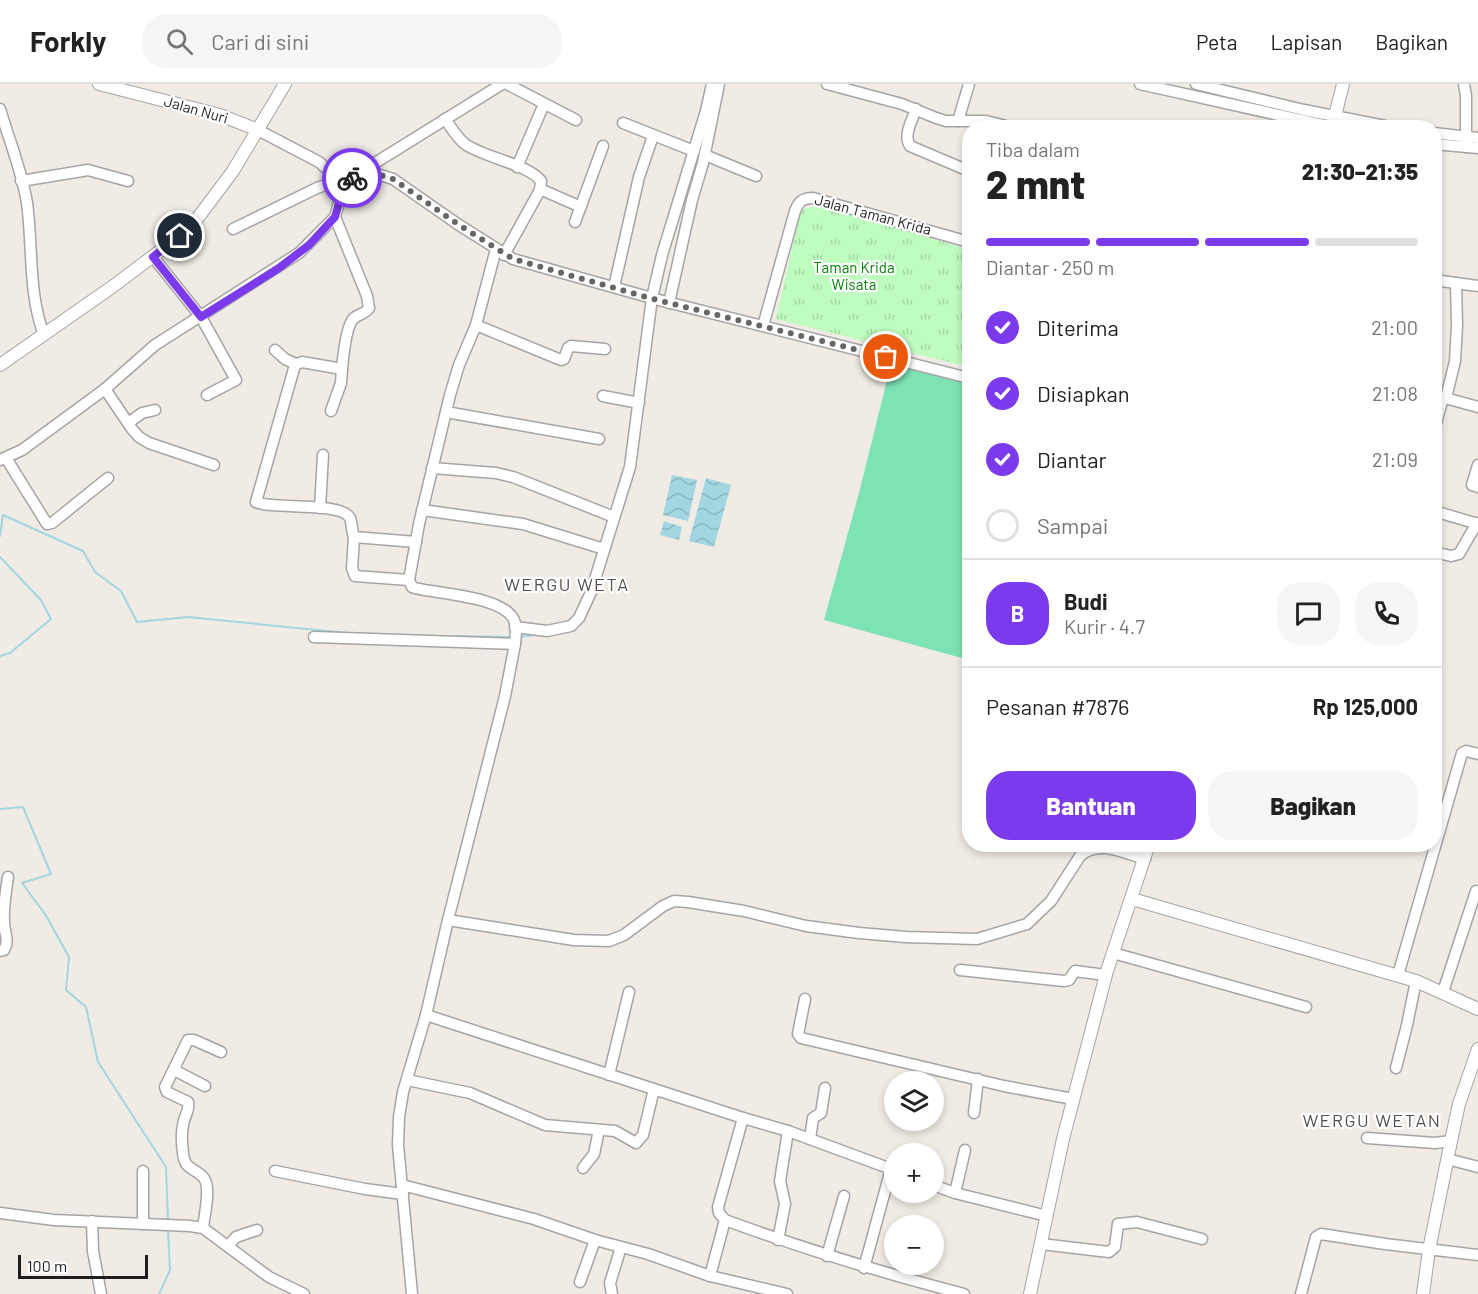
<!DOCTYPE html>
<html lang="id">
<meta charset="utf-8">
<style>
body{margin:0;font-family:Barlow,sans-serif;background:#f6f6f6;color:#222;height:100vh;display:flex;flex-direction:column;font-size:22px;white-space:nowrap}
*{box-sizing:border-box;margin:0}
p{font-size:20px;color:#767676}
.icon{flex:none;width:33px;height:33px;fill:none;stroke:currentColor;stroke-width:2;stroke-linecap:round;stroke-linejoin:round}
.map{position:relative;flex:1;overflow:hidden}
.panel{position:absolute;left:962px;top:36px;width:480px;height:732px;display:flex;flex-direction:column;background:#fff;border-radius:24px;box-shadow:0 3px 9px #0003}
.panel>*{flex:none}
.fabs{position:absolute;left:884px;top:987px;display:grid;gap:12px}
.fabs a{display:grid;place-items:center;width:60px;height:60px;border-radius:50%;background:#fff;box-shadow:0 3px 9px #0003;font-size:30px}
.scale{position:absolute;left:18px;bottom:15px;width:130px;box-sizing:border-box;padding-left:6px;border:3px solid #1e1e1e;border-top:0;font-size:16px;line-height:21px;white-space:nowrap;color:#1e1e1e;-webkit-text-stroke:4px #fff;paint-order:stroke}
.pin{position:absolute;display:grid;place-items:center;width:51px;height:51px;color:#fff;margin:-26px;border:3px solid #fff;border-radius:50%;box-shadow:0 2px 6px #0007}
.courier{position:absolute;display:grid;place-items:center;width:60px;height:60px;margin:-30px;border:4px solid #7c3aed;border-radius:50%;background:#fff;color:#222;box-shadow:0 2px 8px #0007}
.headline em{font-style:normal;font-weight:800}
.headline div{display:flex;flex-direction:column-reverse}
.headline{display:flex;align-items:center;justify-content:space-between;height:102px;padding:0 24px}
h1{font-size:39px;font-weight:800;line-height:45px}
.bar{display:grid;grid-template-columns:repeat(4,1fr);gap:9px 6px;align-content:center;height:72px;padding:0 24px}
.bar i{height:8px;border-radius:4px;background:#e0e0e0}
.bar .current{background:#7c3aed}
.bar p{grid-column:span 4}
.line{display:flex;align-items:center;gap:15px;padding:0 24px;border-top:2px solid #e0e0e0}
.line div{flex:1}
.round{display:grid;place-items:center;flex:none;width:63px;height:63px;border-radius:24px;background:#f6f6f6}
ol{padding:0 24px;list-style:none}
li{display:flex;align-items:center;gap:18px;height:66px}
li p{margin-inline-start:auto}
li .icon{padding:6px;border-radius:50%;background:#7c3aed;color:#fff;stroke-width:4}
li:last-child{color:#767676}
li i{width:33px;height:33px;border:3px solid #e0e0e0;border-radius:50%}
.cta{display:flex;gap:12px;margin-top:auto;padding:12px 24px}
.cta a{flex:1;height:69px;border-radius:24px;background:#7c3aed;color:#fff;font-size:24px;font-weight:800;line-height:69px;text-align:center}
.cta a+a{background:#f6f6f6;color:#222}
header{display:flex;align-items:center;gap:36px;box-sizing:border-box;height:84px;padding:0 30px;background:#fff;border-bottom:2px solid #e0e0e0}
header strong{font-size:28px}
nav{display:flex;gap:33px;margin-inline-start:auto;font-size:21px}
.search{width:420px;height:54px;background:#f6f6f6;display:flex;align-items:center;gap:15px;box-sizing:border-box;padding:0 21px;border-radius:24px;color:#767676;font-size:22px}
.map>svg:first-child{display:block}
</style>
<header>
<strong>Forkly</strong>
<div class="search"><svg class="icon" aria-label="search" viewBox="0 0 24 24"><circle cx="10" cy="10" r="6"/><path d="M15 15l6 6"/></svg>Cari di sini</div>
<nav><a>Peta</a><a>Lapisan</a><a>Bagikan</a></nav>
</header>
<div class="map">
<svg width="1478" height="1210" viewBox="0 0 1478 1210">
<defs>
<pattern id="park-tufts" width="24" height="20" patternUnits="userSpaceOnUse" patternTransform="scale(1.5)"><rect width="24" height="20" fill="#befcbf"/><path d="M3 7l-1-3M5 7V3M7 7l1-3M15 17l-1-3M17 17v-4M19 17l1-3" fill="none" stroke="#a3d8a4"/></pattern>
<pattern id="water-waves" width="16" height="10" patternUnits="userSpaceOnUse" patternTransform="scale(1.5)"><rect width="16" height="10" fill="#a2d6e0"/><path d="M0 5q4-4 8 0t8 0" fill="none" stroke="#8bb7c0"/></pattern>
</defs>
<rect width="100%" height="100%" fill="#f0ebe4"/>
<path fill="url(#park-tufts)" d="M819 121 831 123 969 166V283L776 235 800 130 804 125Z"/>
<path fill="#7de3b5" d="M891 280 969 299V576L824 536 859 409Z"/>
<g fill="url(#water-waves)">
<path d="M672 391 697 396 688 437 663 431Z"/>
<path d="M706 394 731 401 714 463 689 457Z"/>
<path d="M664 437 682 443 679 456 660 451Z"/>
</g>
<g fill="none" stroke-linecap="round" stroke-linejoin="round">
<g stroke="#a2d6e0" stroke-width="2">
<path d="M0 452 3 431 83 467 95 488 121 507 137 538 188 533 347 549"/>
<path d="M0 473 41 516 51 535 10 569 0 572"/>
<path d="M448 552 511 553"/>
<path d="M520 553 541 550"/>
<path d="M0 725 23 723 51 790 22 799 45 830 69 873 66 906 86 923 98 978 166 1083 168 1138"/>
<path d="M159 1210 170 1186 168 1144"/>
</g>
<g stroke="#a5a5a5" stroke-width="13">
<g id="minor">
<path d="M507 0 576 36"/>
<path d="M827 0 902 20 936 34 946 37H986L1014 44"/>
<path d="M1140 0 1337 44"/>
<path d="M1196 0 1304 26 1395 44"/>
<path d="M1464 0 1466 12V63"/>
<path d="M0 25C9 56 22 87 27 119 33 163 28 209 44 251"/>
<path d="M916 25C912 37 903 51 910 62L969 87"/>
<path d="M445 35C451 43 457 54 465 60 485 74 528 80 541 97L540 106 504 171"/>
<path d="M958 37 969 0"/>
<path d="M623 39 694 67"/>
<path d="M258 46 319 78 338 95"/>
<path d="M1434 49 1478 54"/>
<path d="M1434 60 1478 64"/>
<path d="M705 71 756 92"/>
<path d="M517 83 544 20"/>
<path d="M359 89 502 0"/>
<path d="M350 95 359 89 377 90 393 95 459 141 513 175 659 216 969 294"/>
<path d="M21 97 88 86 128 97"/>
<path d="M540 105 581 123"/>
<path d="M335 133 367 212 369 224C365 230 359 230 354 234 346 241 343 274 342 285L302 278 295 281 256 418C271 426 341 417 350 434 352 440 352 448 354 453L416 458"/>
<path d="M575 138 603 62"/>
<path d="M233 145 317 104 328 100 338 99"/>
<path d="M153 173 201 233 236 296 207 311"/>
<path d="M1434 196 1478 202"/>
<path d="M614 203 639 93 653 52"/>
<path d="M669 219 692 116 703 79 719 0"/>
<path d="M476 241 561 276 564 275 568 264 571 262 605 265"/>
<path d="M763 242 795 127C799 117 803 114 813 114L969 158"/>
<path d="M275 266 285 275 296 280"/>
<path d="M105 305 132 345 139 353 149 359 214 381"/>
<path d="M1434 311 1478 323"/>
<path d="M603 312 639 319"/>
<path d="M1446 314 1455 277 1457 242 1456 199"/>
<path d="M331 327 341 299 342 285"/>
<path d="M446 328 599 355"/>
<path d="M128 339 142 329 155 326"/>
<path d="M1434 346 1443 314"/>
<path d="M6 374 47 440 52 439 108 394"/>
<path d="M0 376 22 366 105 305 155 261 299 169 335 133 343 105"/>
<path d="M1478 381 1472 401 1478 403"/>
<path d="M432 384 496 389 513 393 614 433"/>
<path d="M320 424 323 371"/>
<path d="M422 426 523 440 604 465"/>
<path d="M1434 427 1478 440"/>
<path d="M354 453 352 484 355 492 409 496"/>
<path d="M1434 468 1451 472 1459 470 1477 439"/>
<path d="M515 543 547 547 571 542 579 534 591 508 630 383 652 214 662 171 706 27 712 0"/>
<path d="M314 553 515 560C516 552 517 543 514 536 503 512 438 510 415 504L412 503 409 496 419 440 450 311 459 281 476 241 496 165"/>
<path d="M448 836 505 612 515 560"/>
<path d="M0 867 4 866C10 856 4 849 4 838 3 823 6 807 8 793"/>
<path d="M1113 869 1306 923"/>
<path d="M960 886 1064 897 1069 896 1075 887 1105 891"/>
<path d="M1398 891 1462 669 1466 667 1478 670"/>
<path d="M1443 908 1476 807 1478 808"/>
<path d="M805 915 798 950 801 954 1004 1002 1073 1015"/>
<path d="M1396 984 1407 941 1416 897"/>
<path d="M174 986 205 1002"/>
<path d="M609 991 629 908"/>
<path d="M407 996 470 1009 545 1041 615 1047 636 1059 643 1051 654 1005"/>
<path d="M974 1029 978 995"/>
<path d="M743 1034 718 1123 719 1129 725 1136C804 1165 883 1189 964 1210"/>
<path d="M1367 1054 1435 1059 1451 1057"/>
<path d="M810 1055 813 1034 821 1029 825 1004"/>
<path d="M1447 1075 1478 1083"/>
<path d="M583 1084 594 1070 599 1046"/>
<path d="M894 1086 788 1047 743 1034 426 931 448 836 574 856 609 857 624 851 663 822 674 817 688 818 744 827 806 842 859 849 906 853 977 855 1027 840 1051 817 1080 772C1098 755 1124 769 1145 775"/>
<path d="M143 1087V1140"/>
<path d="M275 1087 365 1105 403 1110"/>
<path d="M402 1101 534 1135 595 1156 648 1170 710 1192 787 1210"/>
<path d="M933 1101 955 1109 1047 1132"/>
<path d="M955 1109 965 1066"/>
<path d="M0 1129 54 1136 190 1142 203 1144 269 1193 304 1210"/>
<path d="M92 1137 93 1167 101 1210"/>
<path d="M203 1144C204 1132 212 1102 203 1093 194 1083 185 1087 183 1069 182 1061 181 1049 183 1041 184 1032 190 1027 188 1018L167 1008 165 1003 188 956H194L221 968"/>
<path d="M778 1156 785 1120 780 1097 788 1047"/>
<path d="M1041 1160 1109 1168 1115 1163 1118 1140 1137 1138 1202 1155"/>
<path d="M228 1162 236 1153 257 1146"/>
<path d="M827 1172 844 1112"/>
<path d="M864 1184 891 1085"/>
<path d="M710 1192 725 1136"/>
<path d="M580 1198 595 1156"/>
<path d="M412 1210 398 1061 399 1033 403 1008 426 931"/>
<path d="M612 1210 610 1199 621 1163"/>
<path d="M1301 1210 1316 1153 1321 1150 1385 1160 1478 1171"/>
</g>
</g>
<g stroke="#a5a5a5" stroke-width="14">
<g id="tertiary">
<path d="M99 0 220 31 258 46"/>
<path d="M1332 44 1343 0"/>
<path d="M0 281 112 203 180 152 194 139 233 87 285 0"/>
<path d="M1132 815 1416 897 1478 925"/>
<path d="M1030 1210 1063 1055 1107 887 1149 760"/>
<path d="M1423 1210 1429 1166 1451 1057 1459 1020 1478 965"/>
</g>
</g>
<use href="#minor" stroke="#fff" stroke-width="10"/>
<use href="#tertiary" stroke="#fff" stroke-width="12"/>
</g>
<g fill="none" stroke-linecap="round" stroke-linejoin="round">
<path stroke="#686663" stroke-width="6" stroke-dasharray="0 10.8" d="M352 94 359 89 377 90 393 95 459 141 513 175 653 215 886 273"/>
<path stroke="#7c3aed" stroke-width="8" d="M180 152 153 173 201 233 279 184 309 161 335 133 343 105 349 104 352 94"/>
</g>
<g text-anchor="middle" stroke-width="4.5" stroke-linejoin="round" paint-order="stroke">
<g font-size="15" fill="#1e1e1e" stroke="#fff">
<text transform="translate(196 26) rotate(16)" y="5">Jalan Nuri</text>
<text transform="translate(873 131) rotate(15)" y="5">Jalan Taman Krida</text>
</g>
<g font-size="15" fill="#058407" stroke="#fff">
<text x="854" y="189">Taman Krida<tspan x="854" dy="17">Wisata</tspan></text>
</g>
<g font-size="18" letter-spacing="1.5" fill="#515151" stroke="#fff">
<text x="567" y="507">WERGU WETA</text>
<text x="1372" y="1043">WERGU WETAN</text>
</g>
</g>
</svg>
<div class="fabs">
<a><svg class="icon" aria-label="layers" viewBox="0 0 24 24"><path d="M12 4l9 5-9 5-9-5zM3 14l9 5 9-5"/></svg></a>
<a>+</a>
<a>−</a>
</div>
<div class="scale">100 m</div>
<div class="pin" style="left:886px;top:273px;background:#ea580c"><svg class="icon" aria-label="bag" viewBox="0 0 24 24"><path d="M5 8h14l-1 12H6zM9 8a3 3 0 0 1 6 0"/></svg></div>
<div class="pin" style="left:180px;top:152px;background:#1f2937"><svg class="icon" aria-label="home" viewBox="0 0 24 24"><path d="M3 11l9-7 9 7M6 9v11h12V9"/></svg></div>
<div class="courier" style="left:352px;top:94px"><svg class="icon" aria-label="bike" viewBox="0 0 24 24"><circle cx="6" cy="16" r="4"/><circle cx="18" cy="16" r="4"/><path d="M6 16l4-8h5l3 8M10 8l3 8H6M13 5h3"/></svg></div>
<section class="panel">
<div class="headline"><div><h1>2 mnt</h1><p>Tiba dalam</p></div><em>21:30–21:35</em></div>
<div class="bar"><i class="current"></i><i class="current"></i><i class="current"></i><i></i><p>Diantar · 250 m</p></div>
<ol>
<li><svg class="icon" aria-label="check" viewBox="0 0 24 24"><path d="M5 12l5 5 9-10"/></svg>Diterima<p>21:00</p></li>
<li><svg class="icon" aria-label="check" viewBox="0 0 24 24"><path d="M5 12l5 5 9-10"/></svg>Disiapkan<p>21:08</p></li>
<li><svg class="icon" aria-label="check" viewBox="0 0 24 24"><path d="M5 12l5 5 9-10"/></svg>Diantar<p>21:09</p></li>
<li><i></i>Sampai</li>
</ol>
<div class="line" style="height:108px"><b class="round" style="background:#7c3aed;color:#fff">B</b><div><b>Budi</b><p>Kurir · 4.7</p></div><a class="round"><svg class="icon" aria-label="chat" viewBox="0 0 24 24"><path d="M4 5h16v11H9l-5 4z"/></svg></a><a class="round"><svg class="icon" aria-label="phone" viewBox="0 0 24 24"><path d="M5 4h4l2 5-3 2q2 4 5 5l2-3 5 2v4C11 20 4 13 5 4z"/></svg></a></div>
<div class="line" style="height:78px"><div>Pesanan #7876</div><b>Rp 125,000</b></div>
<div class="cta"><a>Bantuan</a><a>Bagikan</a></div>
</section>
</div>
